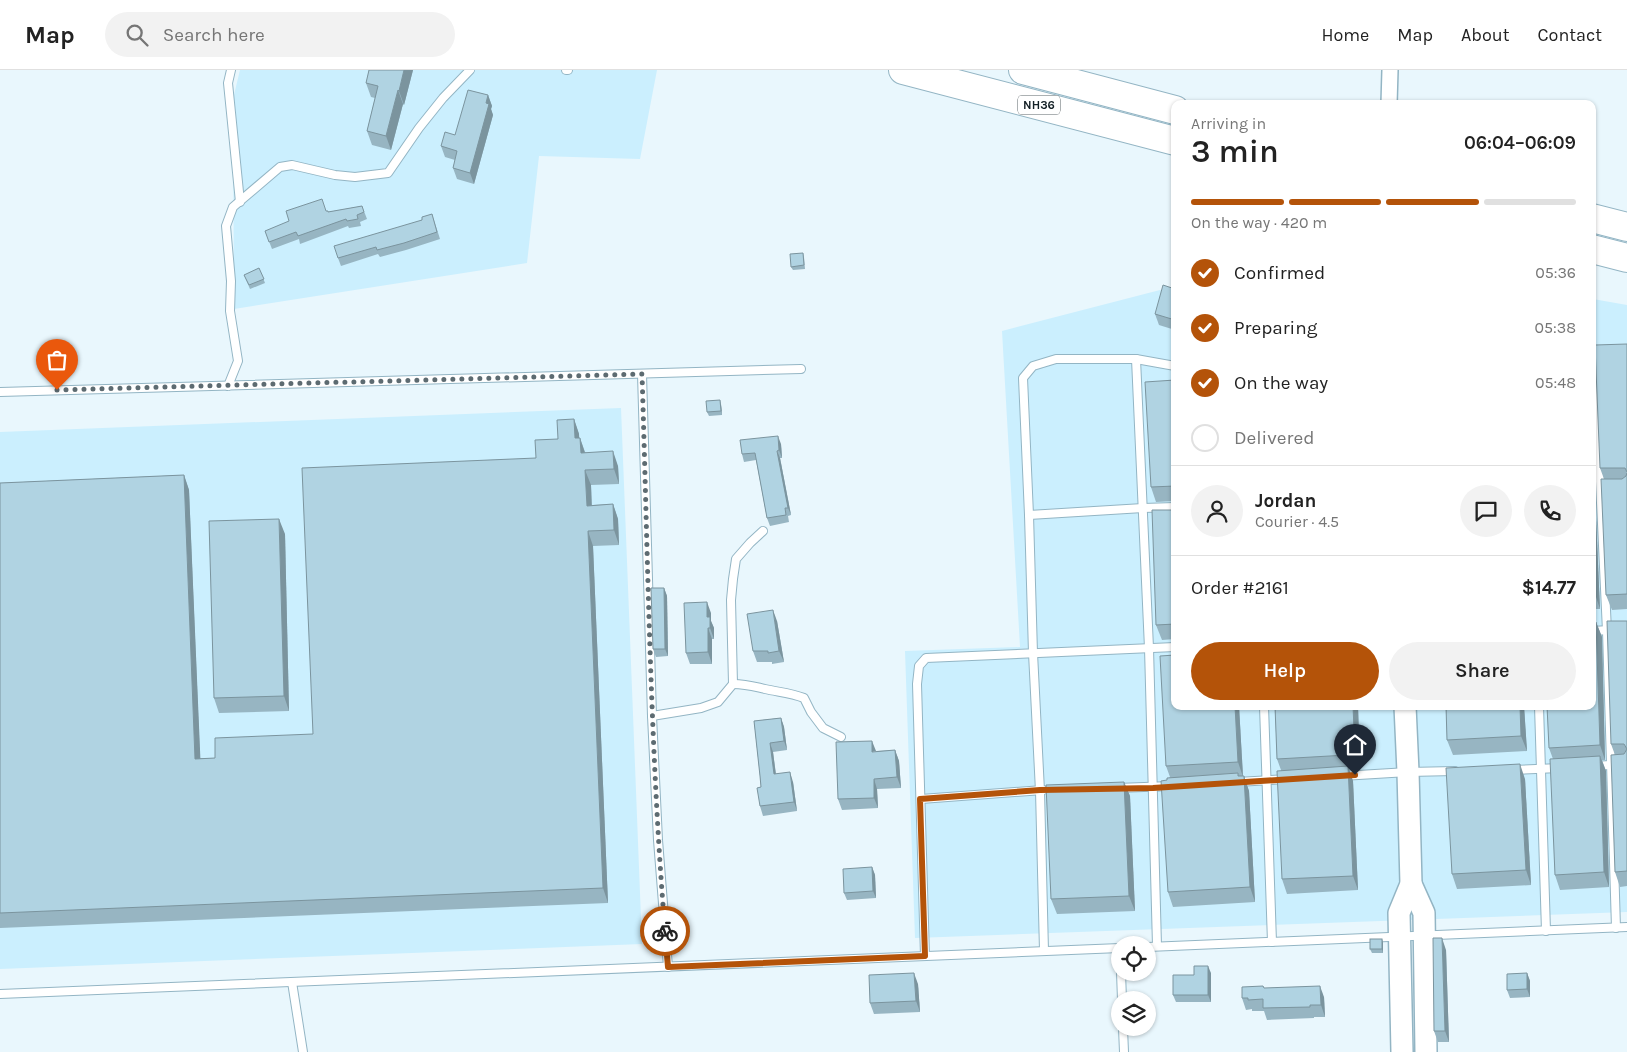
<!DOCTYPE html>
<meta charset="utf-8">
<style>
body{margin:0;font-family:Karla,sans-serif;background:#f2f2f2;color:#222;height:100vh;display:flex;flex-direction:column;font-size:19px;white-space:nowrap}
*{box-sizing:border-box;margin:0}
p{font-size:16px;color:#767676}
.icon{flex:none;width:28px;height:28px;fill:none;stroke:currentColor;stroke-width:2;stroke-linecap:round;stroke-linejoin:round}
.map{position:relative;flex:1;overflow:hidden}
.side{position:absolute;left:1171px;top:30px;width:425px;height:610px;display:flex;flex-direction:column;background:#fff;border-radius:10px;box-shadow:0 1px 4px #0004}
.side>*{flex:none}
.fabs{position:absolute;left:1111px;top:866px;display:grid;gap:10px}
.fabs a{display:grid;place-items:center;width:45px;height:45px;border-radius:50%;background:#fff;box-shadow:0 1px 4px #0004;font-size:25px}
.pin{position:absolute;display:grid;place-items:center;width:42px;height:42px;color:#fff;margin:-51px -21px;border-radius:50% 50% 50% 0;rotate:-45deg;box-shadow:0 0 5px #0007}
.pin .icon{rotate:45deg}
.courier{position:absolute;display:grid;place-items:center;width:50px;height:50px;margin:-25px;border:4px solid #b45309;border-radius:50%;background:#fff;color:#222;box-shadow:0 1px 6px #0007}
.head em{font-style:normal;font-weight:600}
.head div{display:flex;flex-direction:column-reverse}
.head{display:flex;align-items:center;justify-content:space-between;height:85px;padding:0 20px}
h1{font-size:32px;font-weight:600;line-height:38px}
.bar{display:grid;grid-template-columns:repeat(4,1fr);gap:8px 5px;align-content:center;height:60px;padding:0 20px}
.bar i{height:6px;border-radius:4px;background:#e0e0e0}
.bar .on{background:#b45309}
.bar p{grid-column:span 4}
.line{display:flex;align-items:center;gap:12px;padding:0 20px;border-top:1px solid #e0e0e0}
.line div{flex:1}
.round{display:grid;place-items:center;flex:none;width:52px;height:52px;border-radius:26px;background:#f2f2f2}
ol{padding:0 20px;list-style:none}
li{display:flex;align-items:center;gap:15px;height:55px}
li p{margin-inline-start:auto}
li .icon{padding:5px;border-radius:50%;background:#b45309;color:#fff;stroke-width:4}
li:last-child{color:#767676}
li i{width:28px;height:28px;border:2px solid #e0e0e0;border-radius:50%}
.cta{display:flex;gap:10px;margin-top:auto;padding:10px 20px}
.cta a{flex:1;height:58px;border-radius:30px;background:#b45309;color:#fff;font-size:20px;font-weight:600;line-height:58px;text-align:center}
.cta a+a{background:#f2f2f2;color:#222}
header{display:flex;align-items:center;gap:30px;box-sizing:border-box;height:70px;padding:0 25px;background:#fff;border-bottom:1px solid #e0e0e0}
header strong{font-size:24px}
nav{display:flex;gap:28px;margin-inline-start:auto;font-size:18px}
.search{width:350px;height:45px;background:#f2f2f2;display:flex;align-items:center;gap:12px;box-sizing:border-box;padding:0 18px;border-radius:28px;color:#767676;font-size:19px}
.map>svg:first-child{display:block}
</style>
<header>
<strong>Map</strong>
<div class="search"><svg class="icon" aria-label="search" viewBox="0 0 24 24"><circle cx="10" cy="10" r="6"/><path d="M15 15l6 6"/></svg>Search here</div>
<nav><a>Home</a><a>Map</a><a>About</a><a>Contact</a></nav>
</header>
<div class="map">
<svg width="1627" height="982" viewBox="0 0 1627 982">
<rect width="100%" height="100%" fill="#e9f7fd"/>
<g fill="#cbeffe">
<path d="M240 0H657L640 89 539 86 527 193 234 239 233 29Z"/>
<path d="M1160 220 1175 222V636H1592L1593 229 1627 235V842L915 868 905 581 1020 577 1002 261Z"/>
<path d="M621 338 642 874 0 899V362Z"/>
</g>
<g fill="none" stroke-linecap="round" stroke-linejoin="round">
<g stroke="#93b5c4" stroke-width="10">
<g id="lane">
<path d="M231 0 228 13 240 132"/>
<path d="M566 0H568"/>
<path d="M1594 283 1607 561 1616 858"/>
<path d="M1136 289 1149 578 1157 876"/>
<path d="M642 304 652 646 658 770 668 897"/>
<path d="M228 316 238 291 230 241 231 211 226 156 233 137 280 97 292 95 335 105 355 107 388 103 419 58 443 28 470 0"/>
<path d="M0 322 801 299"/>
<path d="M1029 445 1143 438 1175 437"/>
<path d="M1592 561 1627 559"/>
<path d="M733 614C746 614 752 616 765 619 778 622 791 623 804 628L811 642 823 658 841 667"/>
<path d="M1264 636 1272 872"/>
<path d="M1539 636 1546 861"/>
<path d="M652 646 701 638 718 632 733 614 731 530 733 509 736 489 750 473 763 461"/>
<path d="M1594 696 1627 694"/>
<path d="M1512 700 1560 698"/>
<path d="M1342 706 1408 702 1455 701"/>
<path d="M1237 712 1288 709"/>
<path d="M1117 718 1171 716"/>
<path d="M921 729 1043 720"/>
<path d="M1148 877 1627 857"/>
<path d="M1044 881 1040 721 1033 583 1029 445 1023 308 1033 296 1056 289H1136L1175 296"/>
<path d="M925 886 917 614 919 596 926 588 1175 577"/>
<path d="M1121 902 1122 930"/>
<path d="M292 912 303 982"/>
<path d="M0 924 1120 878"/>
<path d="M1123 958 1124 982"/>
</g>
</g>
<g stroke="#93b5c4" stroke-width="18">
<path id="street" d="M1389 34 1390 0"/>
</g>
<g stroke="#93b5c4" stroke-width="24">
<g id="secondary">
<path d="M1411 814 1424 843 1426 982"/>
<path d="M1402 982 1399 843 1411 814 1408 702 1405 636"/>
</g>
</g>
<g stroke="#93b5c4" stroke-width="30">
<g id="highway">
<path d="M903 0 1175 71"/>
<path d="M1023 0 1175 40"/>
<path d="M1592 148 1627 157"/>
<path d="M1592 179 1627 188"/>
</g>
</g>
<use href="#lane" stroke="#fff" stroke-width="8"/>
<use href="#street" stroke="#fff" stroke-width="15"/>
<use href="#secondary" stroke="#fff" stroke-width="21"/>
<use href="#highway" stroke="#fff" stroke-width="28"/>
</g>
<g fill="#97b5c2">
<path d="M369 0H413L404 35 403 34 391 80 372 75 367 61 375 28 371 27 366 13Z"/>
<path d="M488 25 492 36 491 39 493 45 474 114 457 109 453 98 455 90 445 87 441 76 455 65Z"/>
<path d="M362 136 367 149 360 152 361 156 349 158 348 156 300 174 299 169 272 179 265 161 326 141 328 142Z"/>
<path d="M432 144 440 169 406 180 380 187 378 184 341 196 338 188 422 150Z"/>
<path d="M803 183 804 187 805 199 793 200 791 197Z"/>
<path d="M259 198 265 213 250 219 244 205Z"/>
<path d="M1175 219V260L1159 255 1155 244Z"/>
<path d="M1627 274V539L1612 540 1606 525 1604 409 1600 398Z"/>
<path d="M1175 310V431L1156 432 1151 417Z"/>
<path d="M721 334 722 345 709 346 707 342Z"/>
<path d="M574 349 579 364V368H580L585 382 618 396 619 414 591 415 592 435 613 434 618 449 619 475 593 476 608 833 0 858V413L184 405 189 420 200 688H215L313 664Z"/>
<path d="M781 374 782 388H780L791 445 788 446 789 452 770 456 767 448 756 390 744 392 742 384Z"/>
<path d="M1592 418 1595 425 1600 539H1592Z"/>
<path d="M1175 440V569L1162 570 1156 555Z"/>
<path d="M285 464 289 641 219 643 214 628Z"/>
<path d="M664 518 667 526 668 586 656 587 653 579Z"/>
<path d="M711 543V551L714 558V569H712V594H690L686 583Z"/>
<path d="M777 551 784 592 772 594V592H757L753 581Z"/>
<path d="M1627 551V816L1620 817 1615 802V685L1611 674Z"/>
<path d="M1596 552 1602 567 1605 690H1602L1606 701 1609 817 1560 820 1555 805 1553 689 1549 678Z"/>
<path d="M1175 636H1239L1243 706H1244L1249 721 1255 832 1173 837 1168 822 1167 710 1170 707 1166 696Z"/>
<path d="M1275 636H1358L1360 697H1353V700H1349L1353 711 1358 820 1287 824 1282 809 1281 700 1277 689Z"/>
<path d="M1446 636H1524L1527 681 1453 685 1447 670Z"/>
<path d="M781 648 784 657 787 680 773 682 776 704 793 712 797 741 763 746 760 736 761 717 760 706 754 651Z"/>
<path d="M895 680 899 691 901 718 877 719 878 738 842 740 838 729 876 681Z"/>
<path d="M1525 709 1531 815 1457 819 1452 804Z"/>
<path d="M1124 712 1130 726 1135 841 1057 844 1051 829Z"/>
<path d="M872 797 875 805 876 828 847 830 844 823Z"/>
<path d="M1382 869 1383 873V883H1372L1370 879Z"/>
<path d="M1446 880 1449 972H1438L1434 961Z"/>
<path d="M1211 903V932H1176L1173 925 1194 905Z"/>
<path d="M1527 903 1530 911V927L1510 928 1507 920Z"/>
<path d="M918 914 920 942 874 944 870 933Z"/>
<path d="M1263 916 1264 918 1324 927 1325 947H1314V948L1267 950 1264 941H1252V939L1246 940 1242 928Z"/>
</g>
<g fill="#7b949e">
<path d="M404 0H413L404 35 399 21Z"/>
<path d="M398 20 403 34 391 80 386 66Z"/>
<path d="M488 25 492 36 491 39 493 45 474 114 470 103Z"/>
<path d="M720 330 721 334 722 345 721 341Z"/>
<path d="M574 349 579 364 580 383 575 368Z"/>
<path d="M778 366 781 374 782 388 779 380Z"/>
<path d="M580 368 585 383H581Z"/>
<path d="M1592 371 1594 413 1592 408Z"/>
<path d="M613 381 618 396 619 414 614 399Z"/>
<path d="M777 381 780 388 791 445 788 438Z"/>
<path d="M585 400 591 415 592 451 587 436Z"/>
<path d="M184 405 189 420 201 703 195 689Z"/>
<path d="M1592 418 1595 425 1600 539 1595 524 1592 473Z"/>
<path d="M613 434 618 449 619 475 614 460Z"/>
<path d="M279 449 285 464 289 641 284 626Z"/>
<path d="M588 461 593 476 608 833 603 818Z"/>
<path d="M664 518 667 526 668 586 665 579Z"/>
<path d="M707 532 711 543V551L714 558V569L710 558 707 547Z"/>
<path d="M773 540 777 551 784 592 779 581Z"/>
<path d="M1596 552 1602 567 1605 690 1600 675Z"/>
<path d="M708 558 712 569V594L708 582Z"/>
<path d="M1235 636H1239L1243 707 1238 692Z"/>
<path d="M1353 636H1358L1360 697 1355 682Z"/>
<path d="M1520 636H1524L1527 681 1521 666Z"/>
<path d="M781 648 784 657 787 680 784 671Z"/>
<path d="M872 671 876 681 872 682Z"/>
<path d="M770 673 773 682 777 714 774 704Z"/>
<path d="M895 680 899 691 901 718 897 707Z"/>
<path d="M1347 682 1353 697V700L1347 685Z"/>
<path d="M1600 686 1606 701 1609 817 1604 802Z"/>
<path d="M1520 694 1525 709 1531 815 1526 800Z"/>
<path d="M1348 696 1353 711 1358 820 1353 806Z"/>
<path d="M790 702 793 712 797 741 794 732Z"/>
<path d="M1244 706 1249 721 1255 832 1250 817Z"/>
<path d="M874 709 877 719 878 738 874 728Z"/>
<path d="M1124 712 1130 726 1135 841 1129 826Z"/>
<path d="M872 797 875 805 876 828 873 821Z"/>
<path d="M1442 868 1446 880 1449 972 1445 961Z"/>
<path d="M1382 869 1383 873V883L1382 879Z"/>
<path d="M1208 896 1211 903V932L1208 925Z"/>
<path d="M914 903 918 914 920 942 916 931Z"/>
<path d="M1527 903 1530 911V927L1527 919Z"/>
<path d="M1320 916 1324 927 1325 947 1321 935Z"/>
</g>
<g fill="#b0d3e2" stroke="#7b949e">
<path d="M369 0H404L399 21 398 20 386 66 367 61 378 16 366 13Z"/>
<path d="M468 20 488 25 486 33 489 34 470 103 453 98 457 81 441 76 445 62 455 65Z"/>
<path d="M1352 32V34H1334V33Z"/>
<path d="M322 129 326 141H328V142L362 136 364 142 357 145 358 149 347 151 346 149 298 166 296 162 269 172 265 161 289 151 286 141Z"/>
<path d="M432 144 437 162 404 173 377 180 376 177 338 188 334 176 422 150V147Z"/>
<path d="M803 183 804 195 791 197 790 184Z"/>
<path d="M259 198 264 209 249 215 244 205Z"/>
<path d="M1163 215 1175 219V250L1155 244Z"/>
<path d="M1627 274V402L1625 398H1600L1595 275Z"/>
<path d="M1175 310V416L1151 417 1145 312Z"/>
<path d="M720 330 721 341 707 342 706 331Z"/>
<path d="M574 349 575 368H580L581 383 613 381 614 399 585 400 587 436 613 434 614 460 588 461 603 818 0 843V413L184 405 195 689 215 688V668L313 664 302 398 536 388 535 370 558 369 557 350Z"/>
<path d="M778 366 779 380 777 381 788 438H785L786 445 767 448 755 383 742 384 740 370Z"/>
<path d="M1627 403V524L1606 525 1601 409H1622L1626 406Z"/>
<path d="M1152 440H1175V554L1156 555Z"/>
<path d="M279 449 284 626 214 628 209 451Z"/>
<path d="M1592 473 1595 524H1592Z"/>
<path d="M651 518H664L665 579H653Z"/>
<path d="M707 532V547H710V558H708V582L686 583 684 533Z"/>
<path d="M773 540 779 581 768 583V581H753L747 544Z"/>
<path d="M1592 551 1596 552 1600 675 1549 678 1547 636H1592Z"/>
<path d="M1607 551H1627V679L1624 674H1611Z"/>
<path d="M1175 585V636H1235L1238 692 1166 696 1160 586Z"/>
<path d="M1275 636H1353L1355 682H1347V685L1277 689Z"/>
<path d="M1446 636H1520L1521 666 1447 670Z"/>
<path d="M781 648 784 671 770 673 774 704 790 702 794 732 760 736 757 718 761 717 760 706 754 651Z"/>
<path d="M872 671V682L895 680 897 707 874 709V728L838 729 836 672Z"/>
<path d="M1627 679V801L1615 802 1611 685 1624 684Z"/>
<path d="M1600 686 1604 802 1555 805 1550 689Z"/>
<path d="M1520 694 1526 800 1452 804 1446 698Z"/>
<path d="M1348 696 1353 806 1282 809 1277 701Z"/>
<path d="M1238 703V706H1244L1250 817 1168 822 1161 711 1167 710V708Z"/>
<path d="M1124 712 1129 826 1051 829 1046 715Z"/>
<path d="M872 797 873 821 844 823 843 799Z"/>
<path d="M1433 868H1442L1445 961H1434Z"/>
<rect x="1370" y="869" width="12" height="10"/>
<path d="M1194 896H1208V925H1173V905H1194Z"/>
<path d="M914 903 916 931 870 933 869 905Z"/>
<path d="M1527 903V919L1507 920V904Z"/>
<path d="M1263 916 1264 918 1320 916 1321 935H1310V937L1263 938V929L1248 930V928H1242V917Z"/>
</g>
<g fill="none" stroke-linecap="round" stroke-linejoin="round">
<path stroke="#5d6b71" stroke-width="5" stroke-dasharray="0 9" d="M57 320 642 304C648 489 650 676 665 861"/>
<path stroke="#b45309" stroke-width="6" d="M665 861 668 897 925 886 920 729 1040 720 1153 718 1355 705"/>
</g>
<g text-anchor="middle" stroke-width="4" stroke-linejoin="round" paint-order="stroke">
<rect fill="#fff" stroke="#596266" stroke-width="1" x="1018" y="25.5" width="42" height="19" rx="4"/>
<g font-size="12" font-weight="bold" fill="#121f25">
<text x="1039" y="39">NH36</text>
</g>
</g>
</svg>
<div class="fabs">
<a><svg class="icon" aria-label="locate" viewBox="0 0 24 24"><circle cx="12" cy="12" r="6"/><path d="M12 2v4M12 18v4M2 12h4M18 12h4"/></svg></a>
<a><svg class="icon" aria-label="layers" viewBox="0 0 24 24"><path d="M12 4l9 5-9 5-9-5zM3 14l9 5 9-5"/></svg></a>
</div>
<div class="pin" style="left:57px;top:320px;background:#ea580c"><svg class="icon" aria-label="bag" viewBox="0 0 24 24"><path d="M5 8h14l-1 12H6zM9 8a3 3 0 0 1 6 0"/></svg></div>
<div class="pin" style="left:1355px;top:705px;background:#1f2937"><svg class="icon" aria-label="home" viewBox="0 0 24 24"><path d="M3 11l9-7 9 7M6 9v11h12V9"/></svg></div>
<div class="courier" style="left:665px;top:861px"><svg class="icon" aria-label="bike" viewBox="0 0 24 24"><circle cx="6" cy="16" r="4"/><circle cx="18" cy="16" r="4"/><path d="M6 16l4-8h5l3 8M10 8l3 8H6M13 5h3"/></svg></div>
<section class="side">
<div class="head"><div><h1>3 min</h1><p>Arriving in</p></div><em>06:04–06:09</em></div>
<div class="bar"><i class="on"></i><i class="on"></i><i class="on"></i><i></i><p>On the way · 420 m</p></div>
<ol>
<li><svg class="icon" aria-label="check" viewBox="0 0 24 24"><path d="M5 12l5 5 9-10"/></svg>Confirmed<p>05:36</p></li>
<li><svg class="icon" aria-label="check" viewBox="0 0 24 24"><path d="M5 12l5 5 9-10"/></svg>Preparing<p>05:38</p></li>
<li><svg class="icon" aria-label="check" viewBox="0 0 24 24"><path d="M5 12l5 5 9-10"/></svg>On the way<p>05:48</p></li>
<li><i></i>Delivered</li>
</ol>
<div class="line" style="height:90px"><a class="round"><svg class="icon" aria-label="person" viewBox="0 0 24 24"><circle cx="12" cy="8" r="4"/><path d="M4 21q1-7 8-7t8 7"/></svg></a><div><b>Jordan</b><p>Courier · 4.5</p></div><a class="round"><svg class="icon" aria-label="chat" viewBox="0 0 24 24"><path d="M4 5h16v11H9l-5 4z"/></svg></a><a class="round"><svg class="icon" aria-label="phone" viewBox="0 0 24 24"><path d="M5 4h4l2 5-3 2q2 4 5 5l2-3 5 2v4C11 20 4 13 5 4z"/></svg></a></div>
<div class="line" style="height:65px"><div>Order #2161</div><b>$14.77</b></div>
<div class="cta"><a>Help</a><a>Share</a></div>
</section>
</div>
